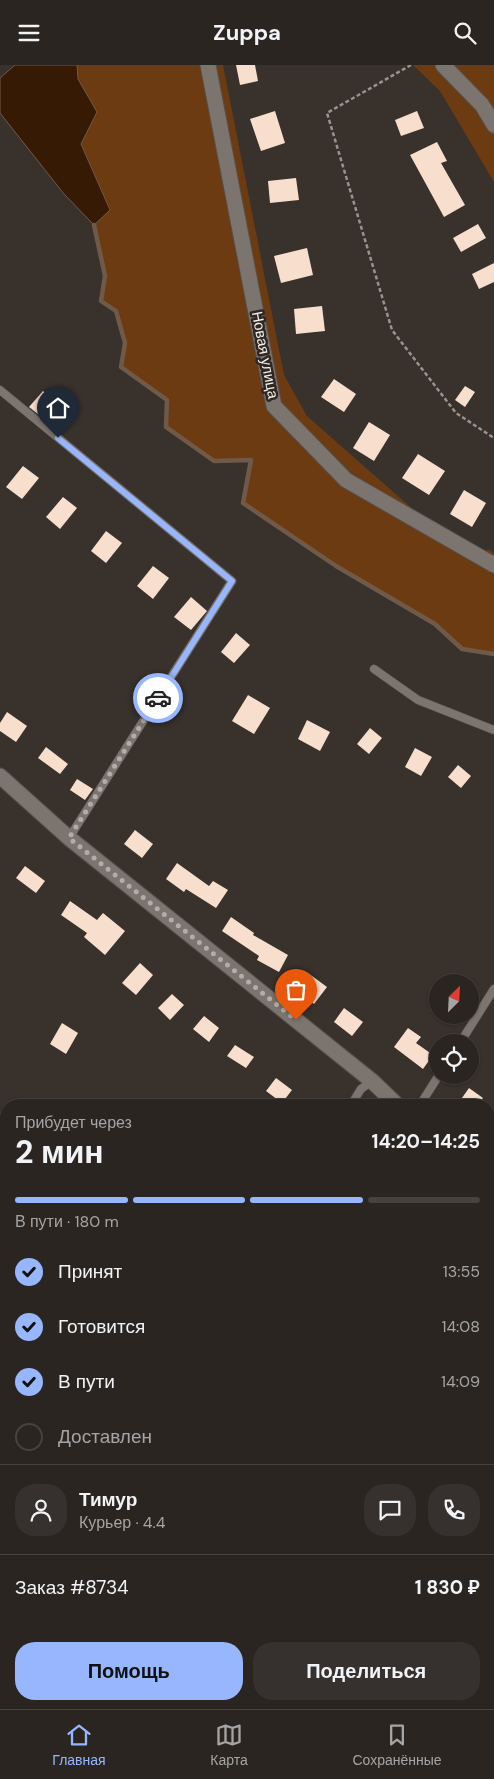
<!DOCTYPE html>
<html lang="ru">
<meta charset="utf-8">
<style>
body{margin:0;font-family:"DM Sans",sans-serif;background:#36312e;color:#f1f3f6;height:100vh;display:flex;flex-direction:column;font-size:19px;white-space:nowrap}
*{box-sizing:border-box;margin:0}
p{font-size:16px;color:#a5a5a5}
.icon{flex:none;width:28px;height:28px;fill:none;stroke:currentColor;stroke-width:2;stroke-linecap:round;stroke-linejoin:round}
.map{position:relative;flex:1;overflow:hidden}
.drawer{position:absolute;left:0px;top:1034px;width:495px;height:611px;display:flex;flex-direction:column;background:#2a2521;border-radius:20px 20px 0 0;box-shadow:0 1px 4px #0004,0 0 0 1px #46423f}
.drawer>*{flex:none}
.needle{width:32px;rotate:24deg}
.tools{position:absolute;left:429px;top:909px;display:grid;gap:10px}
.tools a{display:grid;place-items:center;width:50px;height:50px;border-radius:50%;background:#2a2521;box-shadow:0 1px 4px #0004,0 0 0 1px #46423f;font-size:25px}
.pin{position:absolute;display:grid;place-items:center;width:42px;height:42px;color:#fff;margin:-51px -21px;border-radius:50% 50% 50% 0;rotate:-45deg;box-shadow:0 0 5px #0007}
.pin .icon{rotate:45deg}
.courier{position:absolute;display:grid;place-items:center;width:50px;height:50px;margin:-25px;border:4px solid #97b6fd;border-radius:50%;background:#fff;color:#222;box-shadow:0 1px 6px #0007}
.overview em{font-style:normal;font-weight:700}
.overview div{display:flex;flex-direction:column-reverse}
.overview{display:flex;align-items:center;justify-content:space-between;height:85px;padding:0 15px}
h1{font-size:32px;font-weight:700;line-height:38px}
.bar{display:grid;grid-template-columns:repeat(4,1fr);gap:8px 5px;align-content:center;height:60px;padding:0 15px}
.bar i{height:6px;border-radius:4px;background:#46423f}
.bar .current{background:#97b6fd}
.bar p{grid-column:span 4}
.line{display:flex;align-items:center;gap:12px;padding:0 15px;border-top:1px solid #46423f}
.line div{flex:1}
.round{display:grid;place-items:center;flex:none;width:52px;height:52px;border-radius:20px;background:#36312e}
ol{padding:0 15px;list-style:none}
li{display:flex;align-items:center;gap:15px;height:55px}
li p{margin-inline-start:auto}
li .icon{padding:5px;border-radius:50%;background:#97b6fd;color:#111;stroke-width:4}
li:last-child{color:#a5a5a5}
li i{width:28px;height:28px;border:2px solid #46423f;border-radius:50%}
.cta{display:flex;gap:10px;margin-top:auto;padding:10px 15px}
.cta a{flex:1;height:58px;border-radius:20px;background:#97b6fd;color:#111;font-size:20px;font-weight:700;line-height:58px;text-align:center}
.cta a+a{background:#36312e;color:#f1f3f6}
header{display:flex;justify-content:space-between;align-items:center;height:65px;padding:0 15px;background:#2a2521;font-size:22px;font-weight:700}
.tab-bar{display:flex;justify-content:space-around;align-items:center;height:70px;border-top:1px solid #46423f;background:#2a2521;font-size:14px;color:#a5a5a5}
.tab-bar a{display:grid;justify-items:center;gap:2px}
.tab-bar .current{color:#97b6fd}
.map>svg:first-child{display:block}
</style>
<header><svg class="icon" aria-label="menu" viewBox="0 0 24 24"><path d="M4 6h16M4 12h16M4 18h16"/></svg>Zuppa<svg class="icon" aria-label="search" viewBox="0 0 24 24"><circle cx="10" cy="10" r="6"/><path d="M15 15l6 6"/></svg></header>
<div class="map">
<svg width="494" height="1644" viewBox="0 0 494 1644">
<rect width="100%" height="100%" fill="#38312c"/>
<g fill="#6d3b11">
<path d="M77 0H223L284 310 307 351 424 454 482 493 488 484 494 488V589L462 584 435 559 336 501 243 438 251 396H214L166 362 167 335 121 302 125 278 116 246 101 236 105 211 94 160 110 144 81 79 97 47 78 14Z"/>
<path d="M413 0H494V117L440 26Z"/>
</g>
<path fill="#361a04" stroke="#6f5a4a" d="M15 0H77L78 14 97 47 81 79 110 145 94 160 64 129 0 48V13Z"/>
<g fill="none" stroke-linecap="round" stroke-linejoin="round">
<path stroke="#6f5a4a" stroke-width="4.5" d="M94 160 105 211 101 236 116 246 125 278 121 302 167 335 166 362 214 396 251 395 243 438 336 501 435 559 462 584 494 589"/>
</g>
<g fill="#f8decd">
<path d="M236 0H255L258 16 240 20Z"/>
<path d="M275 46 285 78 261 86 250 54Z"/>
<path d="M417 46 424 63 401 71 395 55Z"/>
<path d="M437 77 447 96 441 98 465 140 444 152 410 90Z"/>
<path d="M296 113 299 135 270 138 268 116Z"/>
<path d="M478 159 486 173 461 187 453 173Z"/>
<path d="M307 183 313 210 281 218 274 191Z"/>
<path d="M494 198V217L479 224 472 209Z"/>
<path d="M322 241 325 266 296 269 294 244Z"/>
<path d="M334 314 356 329 344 347 321 332Z"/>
<path d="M465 321 475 327 465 342 455 335Z"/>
<path d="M43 326 57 337 43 353 29 342Z"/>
<path d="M369 357 390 370 374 396 353 383Z"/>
<path d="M418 389 445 406 429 430 402 413Z"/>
<path d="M23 401 39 413 22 434 6 422Z"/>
<path d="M464 425 486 438 472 462 450 449Z"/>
<path d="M63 432 77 443 60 464 46 452Z"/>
<path d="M106 466 122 478 106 498 91 486Z"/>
<path d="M153 501 169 513 153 534 137 521Z"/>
<path d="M191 532 207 546 191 565 174 552Z"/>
<path d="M236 568 250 580 234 598 221 587Z"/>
<path d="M248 630 270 643 254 669 232 656Z"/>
<path d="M7 647 27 661 16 677 0 666V658Z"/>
<path d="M307 655 330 667 320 686 298 674Z"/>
<path d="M370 663 382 673 369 689 357 679Z"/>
<path d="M46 682 68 699 60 709 38 693Z"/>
<path d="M415 683 432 692 421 711 405 702Z"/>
<path d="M458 700 471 711 461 723 448 712Z"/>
<path d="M77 714 93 724 85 735 70 725Z"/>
<path d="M135 765 153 779 142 793 124 779Z"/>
<path d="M177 798 209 821 213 816 228 825 216 843 186 824 184 827 166 814Z"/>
<path d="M25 801 45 816 36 828 16 813Z"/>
<path d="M70 836 97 855 103 848 125 866 105 890 84 872 87 868 61 850Z"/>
<path d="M231 852 254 868 253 870 288 890 279 907 257 895 259 891 222 866Z"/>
<path d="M140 898 153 910 136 930 122 918Z"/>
<path d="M308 908 327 922 314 939 295 925Z"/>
<path d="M172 929 184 940 170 955 158 943Z"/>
<path d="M344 943 363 957 352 971 334 957Z"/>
<path d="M204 951 219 963 209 977 193 964Z"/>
<path d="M62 958 78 968 66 989 50 979Z"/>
<path d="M408 963 421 972 416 978 433 990 423 1004 394 982Z"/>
<path d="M235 980 254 992 246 1003 227 991Z"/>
<path d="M276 1013 292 1025 282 1038 266 1026Z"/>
<path d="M469 1023 483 1033 477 1040H457Z"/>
</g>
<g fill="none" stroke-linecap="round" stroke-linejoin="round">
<g stroke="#57504c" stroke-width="9">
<g id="lane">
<path d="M0 325 232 516 69 773"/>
<path d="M374 604 418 635 494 665"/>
<path d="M460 978 494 924"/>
<path d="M351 1040 361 1024 372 1016"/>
<path d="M420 1040 439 1010"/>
<path d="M149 1639 159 1644"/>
<path d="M110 1644 113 1639"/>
</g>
</g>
<g stroke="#57504c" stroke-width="17">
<g id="street">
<path d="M208 0 274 341 346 415 494 500"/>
<path d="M443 0 482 40 494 60"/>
<path d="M0 711 69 773 372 1016 397 1040"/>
<path d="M489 1118 494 1123"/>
</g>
</g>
<g stroke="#99938f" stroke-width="2.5" stroke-dasharray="4 2.5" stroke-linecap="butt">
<path d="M411 0 327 48 392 265 456 348 494 373"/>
<path d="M0 1077 6 1082"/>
<path d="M489 1479 494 1483"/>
</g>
<use href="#lane" stroke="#7c746e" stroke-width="8"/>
<use href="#street" stroke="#7c746e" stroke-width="15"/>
</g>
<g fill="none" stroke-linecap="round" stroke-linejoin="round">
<path stroke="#b3ada9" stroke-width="5" stroke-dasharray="0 9" d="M158 633 69 773 296 955"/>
<path stroke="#97b6fd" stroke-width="6" d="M58 373 232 516 158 633"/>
</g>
<g text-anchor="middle" stroke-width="5" stroke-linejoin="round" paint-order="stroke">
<g font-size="15" fill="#f5f0ed" stroke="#2e2722">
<text transform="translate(265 290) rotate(79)" y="5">Новая улица</text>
</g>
</g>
</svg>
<div class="tools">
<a><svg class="needle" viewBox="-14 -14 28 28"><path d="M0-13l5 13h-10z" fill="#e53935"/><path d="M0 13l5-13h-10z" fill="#a5a5a5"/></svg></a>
<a><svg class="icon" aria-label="locate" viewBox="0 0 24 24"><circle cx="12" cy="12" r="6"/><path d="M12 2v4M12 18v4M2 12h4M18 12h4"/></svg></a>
</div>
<div class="pin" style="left:296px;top:955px;background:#ea580c"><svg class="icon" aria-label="bag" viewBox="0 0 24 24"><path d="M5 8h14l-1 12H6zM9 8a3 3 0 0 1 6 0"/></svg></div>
<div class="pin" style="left:58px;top:373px;background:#1f2937"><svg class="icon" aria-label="home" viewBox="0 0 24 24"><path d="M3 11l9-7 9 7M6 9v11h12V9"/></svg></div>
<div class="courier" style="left:158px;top:633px"><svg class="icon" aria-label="car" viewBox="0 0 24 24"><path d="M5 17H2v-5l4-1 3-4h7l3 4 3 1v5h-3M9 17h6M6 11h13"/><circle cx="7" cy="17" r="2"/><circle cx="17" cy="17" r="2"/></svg></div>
<section class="drawer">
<div class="overview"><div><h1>2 мин</h1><p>Прибудет через</p></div><em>14:20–14:25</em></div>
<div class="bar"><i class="current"></i><i class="current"></i><i class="current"></i><i></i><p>В пути · 180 m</p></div>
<ol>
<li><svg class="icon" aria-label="check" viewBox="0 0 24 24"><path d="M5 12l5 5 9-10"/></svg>Принят<p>13:55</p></li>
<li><svg class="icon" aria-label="check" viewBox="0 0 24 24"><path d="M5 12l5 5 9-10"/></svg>Готовится<p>14:08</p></li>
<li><svg class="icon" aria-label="check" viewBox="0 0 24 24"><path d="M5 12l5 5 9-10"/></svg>В пути<p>14:09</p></li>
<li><i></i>Доставлен</li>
</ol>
<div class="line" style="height:90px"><a class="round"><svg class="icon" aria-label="person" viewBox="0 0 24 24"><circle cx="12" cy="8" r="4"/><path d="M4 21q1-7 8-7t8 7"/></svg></a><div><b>Тимур</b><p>Курьер · 4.4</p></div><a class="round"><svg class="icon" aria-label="chat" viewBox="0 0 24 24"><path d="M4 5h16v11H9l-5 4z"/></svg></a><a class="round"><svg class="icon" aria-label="phone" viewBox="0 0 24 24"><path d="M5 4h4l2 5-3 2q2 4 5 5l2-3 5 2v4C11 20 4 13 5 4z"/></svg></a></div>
<div class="line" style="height:65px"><div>Заказ #8734</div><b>1 830 ₽</b></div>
<div class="cta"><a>Помощь</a><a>Поделиться</a></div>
</section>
</div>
<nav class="tab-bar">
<a class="current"><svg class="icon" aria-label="home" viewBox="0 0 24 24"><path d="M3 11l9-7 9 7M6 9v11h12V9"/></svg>Главная</a>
<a><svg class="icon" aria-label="map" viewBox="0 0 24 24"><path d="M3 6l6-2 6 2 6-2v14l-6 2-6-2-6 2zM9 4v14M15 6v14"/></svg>Карта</a>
<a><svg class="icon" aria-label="saved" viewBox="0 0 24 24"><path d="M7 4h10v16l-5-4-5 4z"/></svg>Сохранённые</a>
</nav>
